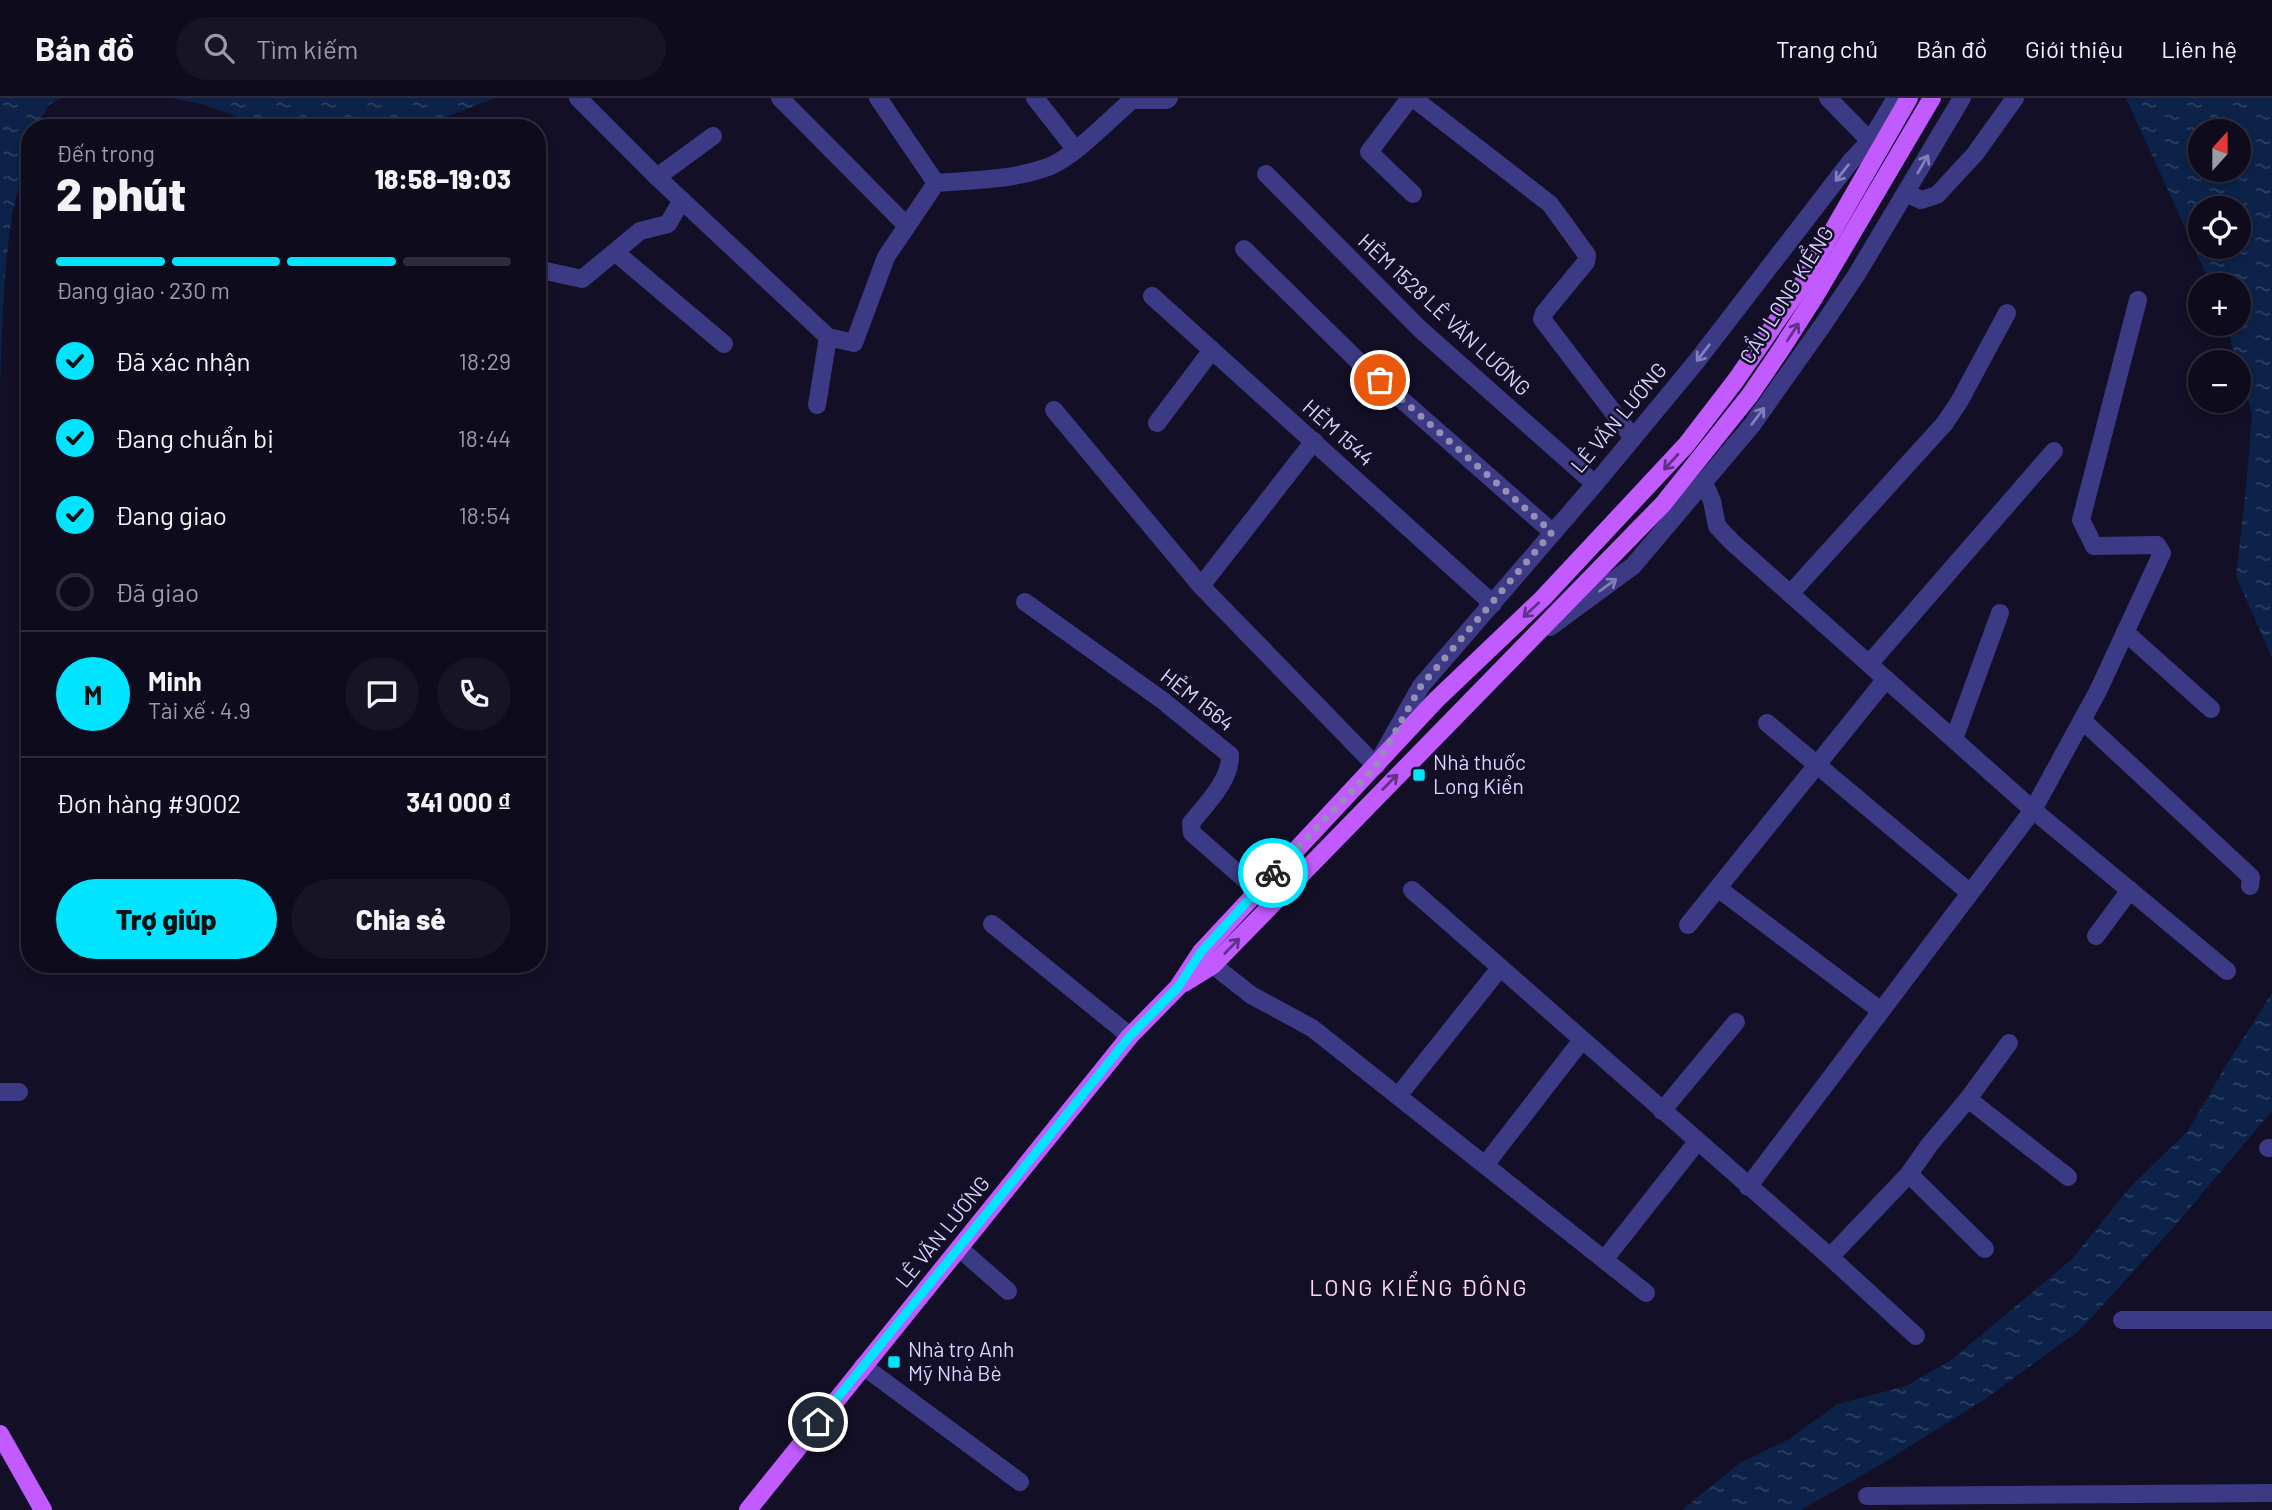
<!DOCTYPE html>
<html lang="vi">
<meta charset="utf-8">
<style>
body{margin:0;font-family:Barlow,sans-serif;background:#171425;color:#f1f3f6;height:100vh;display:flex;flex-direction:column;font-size:26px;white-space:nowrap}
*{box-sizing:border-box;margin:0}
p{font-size:23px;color:#9b9ba3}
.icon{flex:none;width:38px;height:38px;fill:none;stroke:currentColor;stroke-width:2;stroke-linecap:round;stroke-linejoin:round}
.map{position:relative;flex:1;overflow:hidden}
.sheet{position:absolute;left:21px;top:21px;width:525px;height:854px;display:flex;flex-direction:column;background:#0e0b1c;border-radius:28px;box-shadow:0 4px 10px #0003,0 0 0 2px #2e2b3b}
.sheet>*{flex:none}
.needle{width:46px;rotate:21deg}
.buttons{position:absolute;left:2188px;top:21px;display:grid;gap:14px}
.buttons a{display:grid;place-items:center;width:63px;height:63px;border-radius:50%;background:#0e0b1c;box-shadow:0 4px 10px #0003,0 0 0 2px #2e2b3b;font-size:35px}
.pin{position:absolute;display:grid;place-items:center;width:60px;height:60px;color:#fff;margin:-30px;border:4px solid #fff;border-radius:50%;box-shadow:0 2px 7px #0007}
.courier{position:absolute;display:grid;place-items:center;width:70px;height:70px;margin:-35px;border:5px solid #00e5ff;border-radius:50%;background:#fff;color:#222;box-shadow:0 2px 9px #0007}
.headline em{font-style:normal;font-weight:800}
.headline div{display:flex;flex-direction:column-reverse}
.headline{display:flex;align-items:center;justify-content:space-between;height:119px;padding:0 35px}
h1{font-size:46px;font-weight:800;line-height:52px}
.bar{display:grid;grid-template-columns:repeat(4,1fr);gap:10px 7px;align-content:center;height:84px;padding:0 35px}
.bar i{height:9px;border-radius:5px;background:#2e2b3b}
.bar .current{background:#00e5ff}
.bar p{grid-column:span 4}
.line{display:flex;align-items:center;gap:18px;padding:0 35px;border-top:2px solid #2e2b3b}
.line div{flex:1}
.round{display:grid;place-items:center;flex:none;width:74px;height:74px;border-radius:37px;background:#171425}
ol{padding:0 35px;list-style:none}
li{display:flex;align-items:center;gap:21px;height:77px}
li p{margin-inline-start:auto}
li .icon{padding:7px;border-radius:50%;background:#00e5ff;color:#111;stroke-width:4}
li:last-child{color:#9b9ba3}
li i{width:38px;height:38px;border:4px solid #2e2b3b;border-radius:50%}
.primary-button{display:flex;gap:14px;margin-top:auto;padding:14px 35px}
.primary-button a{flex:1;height:80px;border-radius:42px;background:#00e5ff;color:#111;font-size:28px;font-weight:800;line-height:80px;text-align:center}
.primary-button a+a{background:#171425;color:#f1f3f6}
header{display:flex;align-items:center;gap:42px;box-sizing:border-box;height:98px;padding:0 35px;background:#0e0b1c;border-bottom:2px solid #2e2b3b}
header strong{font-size:33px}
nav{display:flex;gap:38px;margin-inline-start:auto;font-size:24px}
.search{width:490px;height:63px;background:#171425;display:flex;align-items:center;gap:18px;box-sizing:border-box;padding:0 24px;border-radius:38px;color:#9b9ba3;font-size:26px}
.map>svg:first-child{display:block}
</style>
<header>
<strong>Bản đồ</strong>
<div class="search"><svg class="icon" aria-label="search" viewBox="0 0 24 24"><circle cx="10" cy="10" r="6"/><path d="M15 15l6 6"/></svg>Tìm kiếm</div>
<nav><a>Trang chủ</a><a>Bản đồ</a><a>Giới thiệu</a><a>Liên hệ</a></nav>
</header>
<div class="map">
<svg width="2272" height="1412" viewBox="0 0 2272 1412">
<defs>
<pattern id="water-ripples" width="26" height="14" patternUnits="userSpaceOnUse" patternTransform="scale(1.75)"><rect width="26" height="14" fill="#0c2248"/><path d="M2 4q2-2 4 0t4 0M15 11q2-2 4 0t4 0" fill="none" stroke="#2f4163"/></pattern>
</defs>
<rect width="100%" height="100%" fill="#130f26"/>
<g fill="url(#water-ripples)" fill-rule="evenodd">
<path d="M0 0H61L49 7 36 30H30C30 61 16 93 11 124 3 179 2 235 0 291Z"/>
<path d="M172 0H495L433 24 408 30H279L256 26 205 7Z"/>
<path d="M2126 0H2272V560L2236 478 2246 390 2252 316 2226 226H2238V187H2211ZM2200 33H2238V72H2200ZM2200 110H2238V149H2200Z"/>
<path d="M2272 895V1013L2172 1131 2080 1232 1982 1303 1880 1367 1801 1412H1682L1740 1365 1789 1341 1838 1306 1906 1288 1950 1263 2072 1161 2131 1088 2188 1033 2225 969Z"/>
</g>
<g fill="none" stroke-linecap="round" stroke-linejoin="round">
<g stroke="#3d3a85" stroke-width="18">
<path d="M578 0 657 79 828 239 854 245 886 159 936 85C974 82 1012 82 1048 69 1074 59 1110 21 1132 2H1167L1169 0"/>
<path d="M780 0 907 128"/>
<path d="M878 0 936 85"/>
<path d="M1035 0 1075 51"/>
<path d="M1410 0 1369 54 1413 96"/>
<path d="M1413 0 1550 106 1587 157 1586 164 1544 215 1542 221 1633 340"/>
<path d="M1828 0 1870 43"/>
<path d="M1266 76 1421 232 1595 386"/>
<path d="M657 79 713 38"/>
<path d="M1906 95 1921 102 1937 97 1975 56 2015 0"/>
<path d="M1244 151 1360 265 1552 434"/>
<path d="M615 154 724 246"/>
<path d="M537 171 582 181 640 133 668 126 682 102"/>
<path d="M1152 198 1493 506"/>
<path d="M2138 202 2081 422 2094 448 2157 447 2162 455 2098 593 2033 712 2227 873"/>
<path d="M817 307 828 239"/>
<path d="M1054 312 1201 488 1376 668 1421 588 1595 386 1696 264 1851 63 1870 43 1896 0"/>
<path d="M1157 325 1212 252"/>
<path d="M1704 385 1712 403 1717 428 1732 444 2033 712 1748 1089"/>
<path d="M1201 488 1314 343"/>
<path d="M1790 496 1945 325 1959 304 2007 215"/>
<path d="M1025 504 1162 602 1230 657C1231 682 1206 706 1191 725L1192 735 1257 792"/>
<path d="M1550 529 1633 468 1752 327 1822 228 1857 176 1962 0"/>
<path d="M2125 534 2211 611"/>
<path d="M1869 566 2054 353"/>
<path d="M2082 622 2251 779 2250 788"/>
<path d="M1767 625 1969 794"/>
<path d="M1954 641 2000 515"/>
<path d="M1719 791 1881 913"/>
<path d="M1412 792 1830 1159 1916 1238"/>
<path d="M992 826 1130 938"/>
<path d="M1688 827 1886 581"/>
<path d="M2096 838 2130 792"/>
<path d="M1213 867 1251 897 1312 930 1646 1195"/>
<path d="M0 994H19"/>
<path d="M1398 998 1500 870"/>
<path d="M1968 1001 2068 1079"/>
<path d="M1662 1013 1736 924"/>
<path d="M2268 1050H2272"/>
<path d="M1485 1067 1582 942"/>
<path d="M1909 1076 1985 1151"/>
<path d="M959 1150 1008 1193"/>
<path d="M1830 1159 1909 1076 1930 1046 1968 1001 2009 945"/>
<path d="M1604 1162 1697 1044"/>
<path d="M2122 1222H2272"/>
<path d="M863 1268 1020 1384"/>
<path d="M1867 1398 2272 1395"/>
</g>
<g stroke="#c25bff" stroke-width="18">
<path d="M1184 885 1213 867 1663 406 1750 297 1782 250 1814 200 1932 0"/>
<path d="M0 1336 43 1412"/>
<path d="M748 1412 1130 938 1178 889 1201 854 1436 602 1543 500 1686 347 1736 282 1801 188 1909 0"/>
</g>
</g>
<defs><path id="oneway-shaft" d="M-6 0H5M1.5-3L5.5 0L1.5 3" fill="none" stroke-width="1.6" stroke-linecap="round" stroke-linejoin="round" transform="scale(1.75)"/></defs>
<g stroke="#837fbc">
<use href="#oneway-shaft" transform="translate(1923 66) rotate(-60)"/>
<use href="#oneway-shaft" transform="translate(1842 75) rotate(128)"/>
<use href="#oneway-shaft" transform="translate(1703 255) rotate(128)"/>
<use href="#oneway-shaft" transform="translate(1758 318) rotate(-53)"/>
<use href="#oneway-shaft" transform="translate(1608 487) rotate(-36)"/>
</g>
<g stroke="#623188">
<use href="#oneway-shaft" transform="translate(1793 234) rotate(-57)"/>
<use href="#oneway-shaft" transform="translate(1671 364) rotate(132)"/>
<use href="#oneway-shaft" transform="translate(1531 512) rotate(137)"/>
<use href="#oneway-shaft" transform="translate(1390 684) rotate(-45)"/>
<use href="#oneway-shaft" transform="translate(1232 848) rotate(-46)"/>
</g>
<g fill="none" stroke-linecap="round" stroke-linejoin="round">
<path stroke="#948fb3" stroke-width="7" stroke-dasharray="0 12.6" d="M1273 775 1376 668 1421 588 1552 434 1380 282"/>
<path stroke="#00e5ff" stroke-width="9" d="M818 1324 1130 938 1178 889 1201 854 1273 775"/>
</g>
<g fill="#00e5ff" stroke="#130f26" stroke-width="2.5">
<rect x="1412" y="670" width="14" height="14" rx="3.5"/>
<rect x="887" y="1257" width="14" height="14" rx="3.5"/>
</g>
<g text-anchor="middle" stroke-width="5" stroke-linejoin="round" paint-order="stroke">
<g font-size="21" fill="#d9d4ff" stroke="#130f26">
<text transform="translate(1787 197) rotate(-58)" y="7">CẦU LONG KIỂNG</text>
<text transform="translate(1444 217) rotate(43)" y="7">HẺM 1528 LÊ VĂN LƯƠNG</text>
<text transform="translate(1619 320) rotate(-50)" y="7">LÊ VĂN LƯƠNG</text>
<text transform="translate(1338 335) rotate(42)" y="7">HẺM 1544</text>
<text transform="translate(1197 602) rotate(38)" y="7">HẺM 1564</text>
<text transform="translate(943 1134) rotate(-51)" y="7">LÊ VĂN LƯƠNG</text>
</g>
<g font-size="21" fill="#d9d4ff" stroke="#130f26" text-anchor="start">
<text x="1433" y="672">Nhà thuốc<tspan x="1433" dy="24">Long Kiển</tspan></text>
<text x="908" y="1259">Nhà trọ Anh<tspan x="908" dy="24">Mỹ Nhà Bè</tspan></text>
</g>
<g font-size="23" letter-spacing="2" fill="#ffd6f0" stroke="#130f26">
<text x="1419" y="1198">LONG KIỂNG ĐÔNG</text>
</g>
</g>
</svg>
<div class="buttons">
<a><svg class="needle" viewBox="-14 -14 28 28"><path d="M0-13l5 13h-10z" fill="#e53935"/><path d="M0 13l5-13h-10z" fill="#9b9ba3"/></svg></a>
<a><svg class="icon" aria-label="locate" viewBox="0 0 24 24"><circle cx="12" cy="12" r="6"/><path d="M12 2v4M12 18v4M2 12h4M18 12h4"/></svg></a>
<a>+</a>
<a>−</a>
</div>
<div class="pin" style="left:1380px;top:282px;background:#ea580c"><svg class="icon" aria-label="bag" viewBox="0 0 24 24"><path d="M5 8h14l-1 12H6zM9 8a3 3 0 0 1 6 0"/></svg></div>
<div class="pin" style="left:818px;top:1324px;background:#1f2937"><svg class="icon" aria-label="home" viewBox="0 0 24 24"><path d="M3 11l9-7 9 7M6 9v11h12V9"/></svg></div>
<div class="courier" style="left:1273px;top:775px"><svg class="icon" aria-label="bike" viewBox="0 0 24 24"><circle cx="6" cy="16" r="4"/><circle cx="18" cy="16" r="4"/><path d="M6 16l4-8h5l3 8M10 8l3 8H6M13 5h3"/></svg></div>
<section class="sheet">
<div class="headline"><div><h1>2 phút</h1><p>Đến trong</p></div><em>18:58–19:03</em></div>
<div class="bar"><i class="current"></i><i class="current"></i><i class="current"></i><i></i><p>Đang giao · 230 m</p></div>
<ol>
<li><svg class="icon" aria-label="check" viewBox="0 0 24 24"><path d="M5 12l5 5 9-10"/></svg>Đã xác nhận<p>18:29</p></li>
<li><svg class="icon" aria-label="check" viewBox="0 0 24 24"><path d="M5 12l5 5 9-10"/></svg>Đang chuẩn bị<p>18:44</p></li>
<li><svg class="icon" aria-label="check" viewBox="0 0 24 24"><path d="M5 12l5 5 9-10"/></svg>Đang giao<p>18:54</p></li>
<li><i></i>Đã giao</li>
</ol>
<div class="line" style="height:126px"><b class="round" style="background:#00e5ff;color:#111">M</b><div><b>Minh</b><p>Tài xế · 4.9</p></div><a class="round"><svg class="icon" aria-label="chat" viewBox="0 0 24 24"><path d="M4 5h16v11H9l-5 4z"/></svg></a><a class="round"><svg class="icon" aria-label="phone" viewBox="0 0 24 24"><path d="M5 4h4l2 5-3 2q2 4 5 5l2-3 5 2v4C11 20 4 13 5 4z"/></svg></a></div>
<div class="line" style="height:91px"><div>Đơn hàng #9002</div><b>341 000 ₫</b></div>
<div class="primary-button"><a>Trợ giúp</a><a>Chia sẻ</a></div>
</section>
</div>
